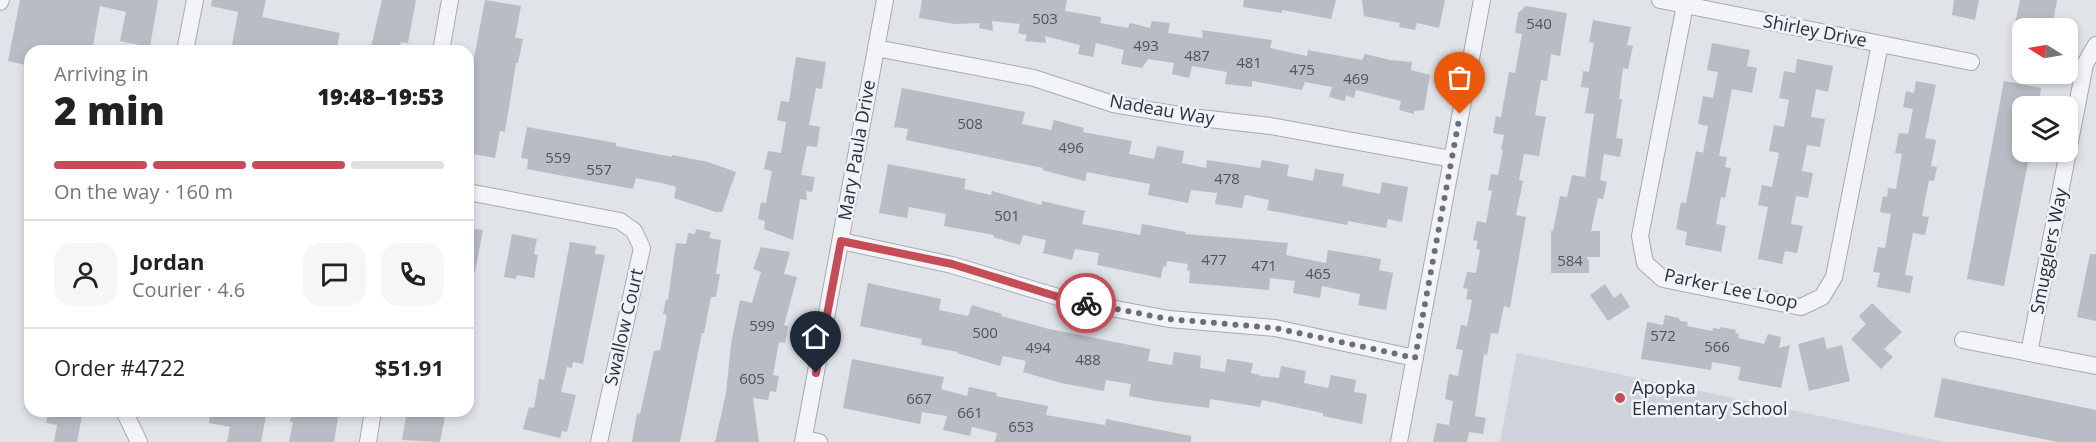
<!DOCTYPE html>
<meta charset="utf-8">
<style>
body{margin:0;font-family:"Open Sans",sans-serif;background:#f6f6f6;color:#222;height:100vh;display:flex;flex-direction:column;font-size:22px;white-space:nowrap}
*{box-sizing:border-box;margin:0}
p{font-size:20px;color:#767676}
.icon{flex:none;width:33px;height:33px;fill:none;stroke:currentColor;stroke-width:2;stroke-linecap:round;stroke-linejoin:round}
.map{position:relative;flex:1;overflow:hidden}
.side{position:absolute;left:24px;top:45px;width:450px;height:372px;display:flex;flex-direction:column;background:#fff;border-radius:18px;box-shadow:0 3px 9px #0003}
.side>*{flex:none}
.needle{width:39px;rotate:281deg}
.tools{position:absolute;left:2012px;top:18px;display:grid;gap:12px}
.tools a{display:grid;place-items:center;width:66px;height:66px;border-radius:12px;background:#fff;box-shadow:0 3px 9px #0003;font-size:30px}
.pin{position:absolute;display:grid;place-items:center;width:51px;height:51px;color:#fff;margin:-62px -26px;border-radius:50% 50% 50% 0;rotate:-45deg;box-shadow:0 0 6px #0007}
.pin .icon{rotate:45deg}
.courier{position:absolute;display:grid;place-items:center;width:60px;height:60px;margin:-30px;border:4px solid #c54d58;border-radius:50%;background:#fff;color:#222;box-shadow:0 2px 8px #0007}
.head em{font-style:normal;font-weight:800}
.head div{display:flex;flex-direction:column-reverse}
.head{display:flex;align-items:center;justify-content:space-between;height:102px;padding:0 30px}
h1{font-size:39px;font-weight:800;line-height:45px}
.bar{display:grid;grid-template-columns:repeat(4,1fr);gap:9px 6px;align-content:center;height:72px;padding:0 30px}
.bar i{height:8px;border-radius:4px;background:#e0e0e0}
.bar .on{background:#c54d58}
.bar p{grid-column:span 4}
.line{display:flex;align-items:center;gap:15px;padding:0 30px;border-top:2px solid #e0e0e0}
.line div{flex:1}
.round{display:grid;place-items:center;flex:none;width:63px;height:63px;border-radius:18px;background:#f6f6f6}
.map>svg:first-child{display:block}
</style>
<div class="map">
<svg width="2096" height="442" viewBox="0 0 2096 442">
<rect width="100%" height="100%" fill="#e0e3e8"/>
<path fill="#ced2da" d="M1517 353 1945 442H1500Z"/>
<g fill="#b8bcc4">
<path d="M20 0H158L150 47 120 41 126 12 100 6 92 51H30V66L8 61Z"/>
<path d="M212 0H266L262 17 340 33 336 51 300 45 299 51H290L257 45 256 51H231L238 12 211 6Z"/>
<path d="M382 0H416L408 43 401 42 398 51H370Z"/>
<path d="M485 0 521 6 515 38 523 39 518 63H516L505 132 500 131 495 158 468 153V89Z"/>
<path d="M922 0H1067L1065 11 1101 17 1100 23 1128 28 1130 23 1150 28 1152 21 1170 23 1168 33 1203 38 1202 30 1272 40 1270 48 1307 56 1308 50 1362 60 1365 54 1390 60 1412 62 1411 70 1430 75 1424 110 1414 111V114L1399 110 1401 101 1356 90 1354 98 1346 95 1345 101 1329 97 1332 87 1305 82 1302 90 1252 81V87L1225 84 1227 72 1192 66 1189 78 1172 74 1174 63 1148 59 1142 68 1121 64 1124 50 1096 43 1093 57 1078 54 1080 45 1045 36 1046 43 1025 41 1027 35 1018 33 1020 24 992 21 993 31 979 28 980 23 955 24 919 18Z"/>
<path d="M1244 0H1336L1331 19 1282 10V13L1243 7Z"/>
<path d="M1362 0H1445L1439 28 1417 23 1415 30 1399 27 1400 23 1364 16Z"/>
<path d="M1954 0H1979L1975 20 1952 15Z"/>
<path d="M2020 0H2057L2052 28H2014Z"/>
<path d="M1526 6 1567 13 1560 56 1551 54 1547 81 1541 80 1535 115 1546 117 1539 156 1524 154 1519 180 1523 181 1516 215 1526 217 1510 308 1504 306 1498 334 1491 333 1487 355 1484 354 1475 416 1486 418 1483 434 1469 432 1467 442H1433L1437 423 1449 425 1453 401 1445 399 1449 374 1458 376 1463 350 1456 349 1461 325 1467 326 1472 300 1466 299 1468 289 1463 288 1467 272 1476 273 1480 250 1476 249 1478 241 1473 240 1477 221 1486 223 1492 191 1488 190 1491 174 1498 175 1503 150H1501L1504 135 1493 133 1496 116 1501 117 1509 72 1515 73 1522 34 1515 33 1518 13Z"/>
<path d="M1593 20 1631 27 1627 45 1633 46 1628 69 1623 68 1619 99H1622L1616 138 1623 139 1620 157 1604 154 1600 180 1607 182 1603 199 1598 198 1591 231H1600V257H1586L1589 261V273H1551V231H1553L1560 196 1567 197 1572 175 1585 177 1594 114 1585 113 1589 88 1581 87 1583 71 1589 72 1594 43 1589 42Z"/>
<path d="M1712 43 1750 50 1747 66 1757 68 1752 93 1732 89 1719 156 1727 157 1725 167 1731 168 1725 198 1721 197 1716 224 1726 226 1721 252 1685 245 1687 232 1676 229 1681 202 1686 203 1696 151 1703 153 1708 126 1698 124 1703 96 1713 98 1718 72 1707 70Z"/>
<path d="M796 57 826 62 822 89 816 88 809 125 820 127 817 147 807 146 801 175 815 177 812 192 806 191 807 200 800 199 793 240 764 229 765 221 758 219 761 202 766 203 772 171 764 169 768 151 781 153 786 122 777 120 781 101 789 102Z"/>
<path d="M1797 59 1833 66 1828 92 1816 89 1811 117 1825 119 1820 147 1807 145 1802 171 1813 173 1808 198 1796 196 1791 224 1803 226 1797 253 1785 251 1782 264 1758 259 1768 207 1758 205 1762 185 1772 187 1779 153 1769 151 1774 125 1784 127 1789 100 1779 98 1784 71 1795 73Z"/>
<path d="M1916 81 1936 85 1925 138 1936 140 1931 166 1937 167 1934 181 1929 180 1922 216 1929 217 1925 235 1913 233 1905 275 1913 276 1910 293 1877 287 1880 273 1873 272 1878 247 1885 248 1891 214 1880 212 1883 196 1887 197 1888 188 1896 189 1902 154 1895 153 1899 133 1908 134 1913 109 1903 107 1906 91 1914 93Z"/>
<path d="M2004 81 2041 88 2038 106H2022V152H2030L2004 286 1967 279Z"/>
<path d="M902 88 1025 112 1022 124 1051 130 1054 120 1084 128 1083 132 1132 141 1129 154 1154 159 1157 146 1184 151 1182 163 1206 168 1207 160 1260 168 1262 160 1289 165 1287 176 1313 181 1315 169 1344 174 1342 186 1380 194 1382 182 1408 187 1402 222 1388 219 1386 228 1348 221 1347 225 1267 210 1269 200 1245 195 1242 208 1215 204 1217 193 1191 190 1188 203 1148 195 1150 184 1087 172 1085 181 1042 170 1043 168 906 140 908 129 894 127Z"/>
<path d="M527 127 616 143V146L672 157V155L708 162 736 172 722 212H716L674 198 676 187 666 184 636 178 633 189 527 169 528 159 521 158Z"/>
<path d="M888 164 966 179 964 189 991 195 992 191 1041 205 1042 201 1085 211 1082 224 1140 235 1142 224 1186 232 1185 234 1288 243 1286 255 1326 263 1328 250 1381 259 1379 270 1393 273 1386 310 1358 305 1360 294 1322 286 1320 298 1293 293 1295 281 1270 278 1269 290 1189 283 1190 271 1187 270 1188 264 1167 261 1166 267 1163 266 1161 278 1097 265 1099 253 1075 249 1072 260 1043 253 1046 240 1023 235 1020 245 993 237 994 235 944 226 946 214 909 207 907 218 879 213Z"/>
<path d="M468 228 483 230 475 272 468 271Z"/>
<path d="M696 229 711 232 709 238 721 240 716 274H720L716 297H711L704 333H702L680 442H632L637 413 640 414 654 351 660 350 667 315 663 314 666 299 668 300 676 243 686 244 688 233 695 234Z"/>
<path d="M512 234 537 239 534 254 538 255 534 278 517 275 516 279 504 277Z"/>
<path d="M570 242 596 246 595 254 605 255 583 364 573 362 572 368 567 367 561 392 576 395 567 432 562 431 560 438 523 429 529 407 534 408 539 379 544 380Z"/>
<path d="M761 247 790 252 784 274 797 277 784 325 788 326 785 343 779 342 773 375 779 376 776 392 770 391 768 400 753 398 759 442H715L726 393 731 344 740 300 752 303 761 272 753 269Z"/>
<path d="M2090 254H2096V321L2077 317Z"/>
<path d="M868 283 941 299 939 310 968 316 972 305 1002 314 1001 316 1049 329 1150 349 1148 361 1172 365 1174 352 1201 356 1200 368 1225 372 1227 359 1253 363 1251 373 1260 375 1259 376 1279 378 1281 366 1306 371 1304 383 1328 388 1331 375 1356 380 1354 392 1367 394 1362 424 1323 416V413L1262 400 1260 407 1210 399 1209 408 1156 401 1129 396 1131 384 1106 380 1104 391 1061 383 1023 372 1026 361 1003 356 1000 366 957 353 958 352 921 345 922 339 860 326Z"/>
<path d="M1605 284 1614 298 1621 293 1630 307 1608 321 1590 295Z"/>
<path d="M1872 303 1902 332 1884 349 1893 357 1881 369 1851 339 1866 324 1859 316Z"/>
<path d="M1665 315 1679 318 1680 321 1688 322 1687 326 1712 331 1713 328 1720 329 1721 327 1736 330 1735 333 1739 334 1738 338 1764 344 1768 334 1781 337 1779 348 1790 345 1781 388 1738 380 1741 367 1712 362 1711 370 1641 359 1647 322 1663 325Z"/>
<path d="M1824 337 1827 349 1842 345 1850 381 1809 391 1798 344Z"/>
<path d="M852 359 944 377 941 389 967 396 969 387 997 393 996 396 1048 406 1046 415 1105 425 1106 419 1191 436V442H995L997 433 972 427 970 436 943 430 947 416 922 412 920 424 843 408Z"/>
<path d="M1942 378 2096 410V442H2058L1934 417Z"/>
<path d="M49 411H83L77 442H54L57 425 46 423Z"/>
<path d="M211 411H267L261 442H227L230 427 209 423Z"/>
<path d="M292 411H339L334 442H289L293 422H290Z"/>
<path d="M407 411H446L440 442 402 440Z"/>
</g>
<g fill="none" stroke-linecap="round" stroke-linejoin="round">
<g stroke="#a6aab2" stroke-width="18">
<g id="minor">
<path d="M1660 0 1971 62"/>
<path d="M0 2 1 0"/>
<path d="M1685 5 1640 236 1645 263 1663 279 1801 307 1822 297 1834 277 1880 44"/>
<path d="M876 48 1034 78 1113 104 1191 117 1271 126 1452 159"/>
<path d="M185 51 195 0"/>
<path d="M441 51 450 0"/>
<path d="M468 192 620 221 634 231 642 248 599 442"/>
<path d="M841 241 952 265 1068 300 1169 319 1275 328 1415 358"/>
<path d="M1963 340 2096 366"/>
<path d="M2029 353 2085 64 2096 45"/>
<path d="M124 411 139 442"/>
<path d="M804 439 819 442"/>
<path d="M368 442 373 411"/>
<path d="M803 442 885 0"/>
<path d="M1399 442 1482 0"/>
</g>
</g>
<use href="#minor" stroke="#f2f4f7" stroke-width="16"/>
</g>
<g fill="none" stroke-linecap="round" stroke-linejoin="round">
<path stroke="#6a6f7a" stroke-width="6" stroke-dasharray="0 10.8" d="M1086 303 1168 319 1275 328 1415 358 1460 114"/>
<path stroke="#c54d58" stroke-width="8" d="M816 373 841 241 952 264 1068 300 1086 303"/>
</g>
<circle fill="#c54d58" stroke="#eff2f6" stroke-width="2" cx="1620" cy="398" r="6"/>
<g text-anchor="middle" stroke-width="5" stroke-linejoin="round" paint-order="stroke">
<g font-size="15" fill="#4e5360">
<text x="1045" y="24">503</text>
<text x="1539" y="29">540</text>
<text x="1146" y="51">493</text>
<text x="1197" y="61">487</text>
<text x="1249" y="68">481</text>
<text x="1302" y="75">475</text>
<text x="1356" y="84">469</text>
<text x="970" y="129">508</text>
<text x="1071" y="153">496</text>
<text x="558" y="163">559</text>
<text x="599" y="175">557</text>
<text x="1227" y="184">478</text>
<text x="1007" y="221">501</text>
<text x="1214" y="265">477</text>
<text x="1570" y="266">584</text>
<text x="1264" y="271">471</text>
<text x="1318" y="279">465</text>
<text x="762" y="331">599</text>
<text x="985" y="338">500</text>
<text x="1663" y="341">572</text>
<text x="1717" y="352">566</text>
<text x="1038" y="353">494</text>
<text x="1088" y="365">488</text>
<text x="752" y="384">605</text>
<text x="919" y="404">667</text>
<text x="970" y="418">661</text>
<text x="1021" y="432">653</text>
</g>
<g font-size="18" fill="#2a303e" stroke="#eff2f6">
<text transform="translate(1815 31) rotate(11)" y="6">Shirley Drive</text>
<text transform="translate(1162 110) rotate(10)" y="6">Nadeau Way</text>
<text transform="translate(857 150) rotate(-80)" y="6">Mary Paula Drive</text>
<text transform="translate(2049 251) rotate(-79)" y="6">Smugglers Way</text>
<text transform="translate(1731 289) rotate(12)" y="6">Parker Lee Loop</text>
<text transform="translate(624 327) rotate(-77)" y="6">Swallow Court</text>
</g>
<g font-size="18" fill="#2a303e" stroke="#eff2f6" text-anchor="start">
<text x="1632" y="394">Apopka<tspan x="1632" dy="21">Elementary School</tspan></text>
</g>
</g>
</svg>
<div class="tools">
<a><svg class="needle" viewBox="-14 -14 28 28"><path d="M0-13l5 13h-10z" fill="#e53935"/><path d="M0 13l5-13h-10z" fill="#767676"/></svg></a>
<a><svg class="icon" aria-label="layers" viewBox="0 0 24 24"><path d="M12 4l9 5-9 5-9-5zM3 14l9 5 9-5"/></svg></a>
</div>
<div class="pin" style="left:1460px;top:114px;background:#ea580c"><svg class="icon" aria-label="bag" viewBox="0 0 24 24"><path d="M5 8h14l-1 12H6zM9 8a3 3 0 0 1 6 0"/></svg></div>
<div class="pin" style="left:816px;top:373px;background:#1f2937"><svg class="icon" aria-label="home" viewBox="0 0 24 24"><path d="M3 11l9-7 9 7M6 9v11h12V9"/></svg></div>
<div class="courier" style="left:1086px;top:303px"><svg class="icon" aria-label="bike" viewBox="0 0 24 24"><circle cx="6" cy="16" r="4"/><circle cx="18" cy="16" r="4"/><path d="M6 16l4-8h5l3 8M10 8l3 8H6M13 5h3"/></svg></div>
<section class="side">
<div class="head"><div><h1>2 min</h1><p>Arriving in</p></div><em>19:48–19:53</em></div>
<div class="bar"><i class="on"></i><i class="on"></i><i class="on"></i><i></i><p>On the way · 160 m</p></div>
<div class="line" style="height:108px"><a class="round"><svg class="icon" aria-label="person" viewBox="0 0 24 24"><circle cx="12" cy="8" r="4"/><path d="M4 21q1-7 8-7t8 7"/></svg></a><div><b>Jordan</b><p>Courier · 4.6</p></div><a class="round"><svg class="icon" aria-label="chat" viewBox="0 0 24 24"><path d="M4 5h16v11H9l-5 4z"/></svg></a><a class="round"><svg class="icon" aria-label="phone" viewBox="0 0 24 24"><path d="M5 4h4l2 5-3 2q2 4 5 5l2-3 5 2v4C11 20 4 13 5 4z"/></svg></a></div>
<div class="line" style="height:78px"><div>Order #4722</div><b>$51.91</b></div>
</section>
</div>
